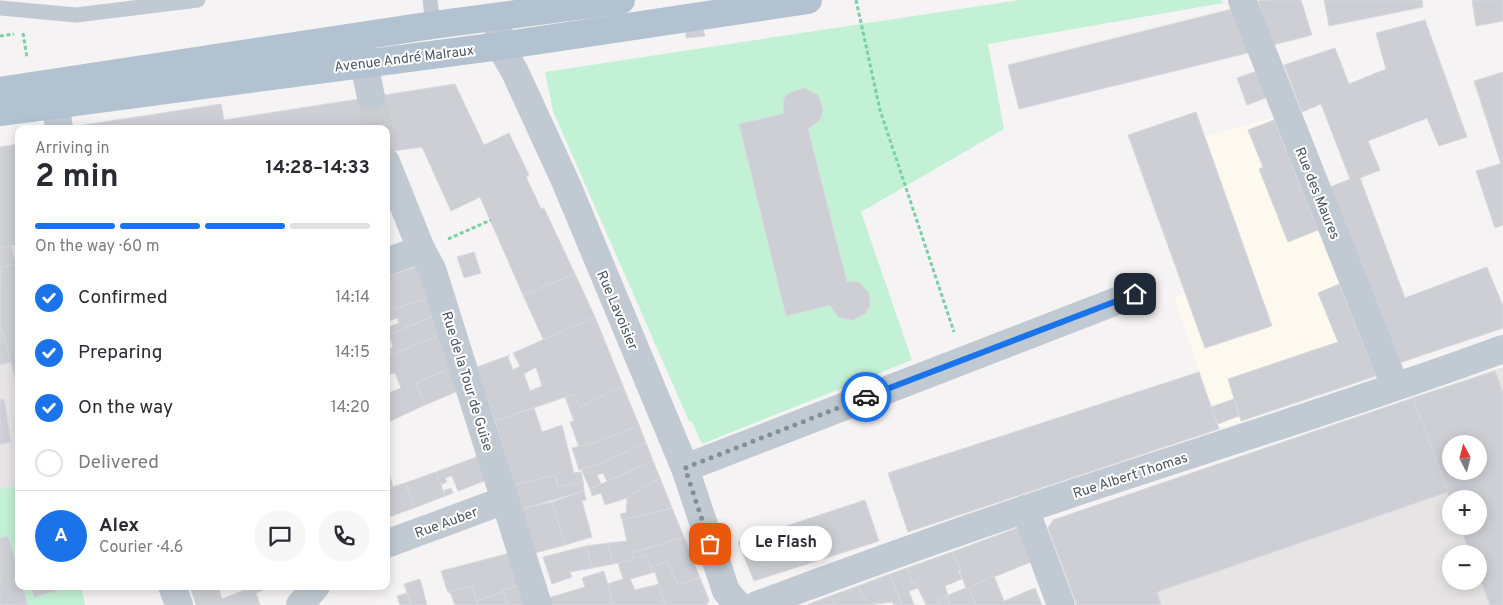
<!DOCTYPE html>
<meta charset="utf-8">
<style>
body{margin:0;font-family:Overpass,sans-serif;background:#f7f7f7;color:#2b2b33;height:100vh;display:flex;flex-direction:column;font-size:19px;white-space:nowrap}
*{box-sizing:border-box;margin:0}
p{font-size:16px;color:#7c7c81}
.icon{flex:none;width:28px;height:28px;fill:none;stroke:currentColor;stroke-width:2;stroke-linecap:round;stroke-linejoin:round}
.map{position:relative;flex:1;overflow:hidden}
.panel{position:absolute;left:15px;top:125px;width:375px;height:465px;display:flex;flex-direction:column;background:#fff;border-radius:10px;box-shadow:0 2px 12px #0003}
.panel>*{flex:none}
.needle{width:32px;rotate:353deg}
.fabs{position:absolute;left:1442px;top:435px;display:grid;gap:10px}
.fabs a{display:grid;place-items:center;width:45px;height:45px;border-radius:50%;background:#fff;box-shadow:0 2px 12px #0003;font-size:25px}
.pin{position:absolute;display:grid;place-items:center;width:42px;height:42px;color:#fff;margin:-21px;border-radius:10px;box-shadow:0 2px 8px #0006}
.courier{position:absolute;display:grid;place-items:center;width:50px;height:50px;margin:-25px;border:4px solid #1a73e8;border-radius:50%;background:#fff;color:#222;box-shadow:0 1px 6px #0007}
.bubble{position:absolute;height:35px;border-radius:18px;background:#fff;box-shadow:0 2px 12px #0003;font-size:16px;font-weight:700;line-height:35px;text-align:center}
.summary em{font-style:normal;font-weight:700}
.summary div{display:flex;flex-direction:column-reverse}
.summary{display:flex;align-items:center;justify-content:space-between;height:85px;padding:0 20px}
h1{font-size:32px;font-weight:700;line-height:38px}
.bar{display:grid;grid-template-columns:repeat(4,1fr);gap:8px 5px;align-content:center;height:60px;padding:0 20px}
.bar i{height:6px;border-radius:4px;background:#e1e1e2}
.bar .current{background:#1a73e8}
.bar p{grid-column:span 4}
.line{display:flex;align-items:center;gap:12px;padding:0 20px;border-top:1px solid #e1e1e2}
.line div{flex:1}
.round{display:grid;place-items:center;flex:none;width:52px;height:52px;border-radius:26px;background:#f7f7f7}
ol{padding:0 20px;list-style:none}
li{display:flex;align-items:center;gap:15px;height:55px}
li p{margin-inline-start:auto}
li .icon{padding:5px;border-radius:50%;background:#1a73e8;color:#fff;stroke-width:4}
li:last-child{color:#7c7c81}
li i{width:28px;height:28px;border:2px solid #e1e1e2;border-radius:50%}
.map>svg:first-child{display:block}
</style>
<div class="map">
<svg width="1503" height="605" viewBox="0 0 1503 605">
<rect width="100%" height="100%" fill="#f5f3f3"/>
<path fill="#fdf9ef" d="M1196 112 1205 136 1273 118 1376 376 1219 429 1174 297 1185 293 1128 135Z"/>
<g fill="#e6e4e5" fill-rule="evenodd">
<path d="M19 144V486L0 489V147Z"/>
<path d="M1503 367V605H1077L1048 528 1053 520ZM1451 444H1479V471H1451ZM1451 499H1479V526H1451ZM1451 554H1479V581H1451Z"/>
</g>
<g fill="#c3f1d5">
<path d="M1020 0H1221L1223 3 988 44 1004 129 861 212 912 360 702 444 692 422 689 421 553 111 545 72Z"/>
<path d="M19 486V586H81L85 605H0V489Z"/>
</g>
<g fill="#cdcfd5" stroke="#d7d9de" fill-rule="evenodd">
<path d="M1265 0H1301L1312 35 1273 45 1258 1Z"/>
<path d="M1324 0H1422L1423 7 1329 26Z"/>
<path d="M1472 0H1503V21L1476 26Z"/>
<path d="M1232 9 1252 52 1019 109 1008 65Z"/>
<path d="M1425 20 1467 137 1439 146 1427 118 1368 141 1380 170 1360 178 1405 298 1487 267 1503 306V328L1399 363 1330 187 1350 179 1321 104 1302 112 1284 65 1335 48 1349 84 1386 69 1376 33Z"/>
<path d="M703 29 705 36 686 38V32Z"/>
<path d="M1257 71 1268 97 1247 105 1237 78Z"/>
<path d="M1503 72V163L1501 164 1474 81Z"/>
<path d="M455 84 484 145 509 133 529 175 526 177 536 198 541 209 544 208 575 274 523 295 480 197 451 211 422 147 386 152V129H85L84 125 221 104 224 120Z"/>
<path d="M804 88 818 95 823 109 820 120 808 129 847 282 853 281 859 282 869 293 870 306 865 314 852 320 838 317 830 305 786 316 739 124 783 114 784 98 789 93Z"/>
<path d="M1196 112 1272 326 1205 348 1128 135Z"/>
<path d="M1274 120 1318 230 1288 242 1259 169 1263 167 1248 130Z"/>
<path d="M19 144V187L15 190 16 195H19V244L0 248V147Z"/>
<path d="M1503 163V225L1495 228 1476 171Z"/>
<path d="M11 246 16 264 1 267 0 274V248Z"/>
<path d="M474 252 481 273 464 278 457 257Z"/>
<path d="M16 264 17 268H19V391L0 325 1 267Z"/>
<path d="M418 266 428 298 386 312V277Z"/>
<path d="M575 274 595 317 544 341 523 295Z"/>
<path d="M1339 284 1376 376 1241 421 1228 379 1338 342 1318 293Z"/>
<path d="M428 298 434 316 388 335 386 328 399 323 397 318 389 321 386 319V312Z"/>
<path d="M434 316 440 335 391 355 390 348 393 347 390 339 386 341V331L388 335Z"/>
<path d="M595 317 623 386 580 407 574 394 495 421 477 367 510 355 508 357 513 370 520 366 513 353ZM536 367 542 386 530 391 524 374Z"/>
<path d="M0 325 11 362 0 365Z"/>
<path d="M440 335 451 368 416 383 425 405 386 423V394L401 388 395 373 386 375V354L388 356Z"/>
<path d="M451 368 458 391 425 405 416 383Z"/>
<path d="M1495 371 1503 393V605H1490L1479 576V554H1471L1460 526H1479V499H1451V502L1413 398ZM1451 444H1479V471H1451Z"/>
<path d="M1495 371 1503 393V605H1490L1479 576V554H1471L1460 526H1479V499H1451V502L1413 398ZM1451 444H1479V471H1451Z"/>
<path d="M1199 372 1219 429 908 532 888 473Z"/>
<path d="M623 386 639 425 597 442 579 447 570 422 574 421 565 397 574 394 580 407Z"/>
<path d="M1413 398 1448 492 1157 592 1161 605H1077L1048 528 1053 520Z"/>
<path d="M4 399 11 442 0 444V400Z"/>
<path d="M1234 399 1239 416 1218 424 1211 407Z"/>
<path d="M534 408 542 432 562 425 574 473 581 472 583 481 558 487 555 475 514 485 495 421Z"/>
<path d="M639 425 646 443 602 463 579 470 572 448 597 442Z"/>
<path d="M646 443 653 461 607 481 603 473 597 475 601 484 590 489 581 469 602 463Z"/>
<path d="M479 456 487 480 458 491 452 476 445 478 447 482 440 485 436 472Z"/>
<path d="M653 461 660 478 627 498 605 505 601 493 592 496 590 489Z"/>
<path d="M386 463 393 487 386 489Z"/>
<path d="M436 472 445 496 414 508 405 483Z"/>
<path d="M555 475 558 487 583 481 584 491 521 509 514 485Z"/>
<path d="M660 478 672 508 622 520 620 514 626 513 627 498Z"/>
<path d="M405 483 414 508 386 518V489Z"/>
<path d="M451 488 453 493 445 496 443 491Z"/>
<path d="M584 491 586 500 582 501 592 537 565 545 552 502Z"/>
<path d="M865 500 879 541 754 581 738 542Z"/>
<path d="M552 502 565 545 535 553 521 509Z"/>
<path d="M672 508 684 537 632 553 634 559 613 564 608 543 627 541 622 520Z"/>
<path d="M1017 528 1022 530 1031 562 969 587 976 605H950L946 596 966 588 952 552Z"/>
<path d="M8 536 19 574V586H22L28 605H0V538Z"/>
<path d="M684 537 700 578 678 585 667 562 650 567 647 555 634 559 632 553Z"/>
<path d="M608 543 613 564 592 568 586 546Z"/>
<path d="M586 546 592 568 570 572 572 577 552 584 543 557Z"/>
<path d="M952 552 961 570 958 571 962 579 945 586 948 595 938 600 940 605H926L915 582 912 583 907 568Z"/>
<path d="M510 553 521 585 477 601 472 586 448 593 441 571Z"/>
<path d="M647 555 652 573 630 579 635 590 659 584 665 605H613L607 584 623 579 618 563Z"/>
<path d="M667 562 678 585 700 578 709 600 707 605H665L655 572 652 573 650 567Z"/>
<path d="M907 568 912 583 915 582 918 588 909 591 914 605H902L890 574Z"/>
<path d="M604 571 613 605H551L548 598 585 587 582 578Z"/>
<path d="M890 574 902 605H894L892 602 869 605 858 586Z"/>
<path d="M994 576 1004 601 1035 588 1042 605H976L969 587Z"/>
<path d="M420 579 427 605H411L404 584Z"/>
<path d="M521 585 528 605H508L503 590Z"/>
<path d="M31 586H70V587L34 597Z"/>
<path d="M190 586H218L222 599 249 588V586H274L256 593 260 605H196Z"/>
<path d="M472 586 478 605H455L450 592Z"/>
<path d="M858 586 869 605H836L830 596Z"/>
<path d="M503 592 508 605H478L477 601Z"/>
<path d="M407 593 411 605H400L397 596Z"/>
<path d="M830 596 836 605H807L809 604Z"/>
<path d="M946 596 950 605H940L938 600Z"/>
</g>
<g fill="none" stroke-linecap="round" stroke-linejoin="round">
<path stroke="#caccce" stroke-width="28" stroke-dasharray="28 14" stroke-linecap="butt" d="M371 97 378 129"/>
<g stroke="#7ad0a6" stroke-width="3" stroke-dasharray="4 2.5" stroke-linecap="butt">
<path d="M856 0 880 110 954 332"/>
<path d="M23 33 27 58"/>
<path d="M0 36 14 34"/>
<path d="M448 239 491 220"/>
</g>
<g stroke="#c1cad2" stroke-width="15">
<path d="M430 0 433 25"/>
<path d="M0 8 76 15 198 0"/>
</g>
<g stroke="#c1cad2" stroke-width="28">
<path d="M1242 0 1395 386"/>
<path d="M498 24 500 46 515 72 566 183 685 468 726 591 738 605"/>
<path d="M359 40 371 97"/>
<path d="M59 129 54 92 66 90"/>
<path d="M386 162 421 249 432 269 538 605"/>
<path d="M386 262 421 249"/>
<path d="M685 468 1135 294"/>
<path d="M1025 509 1061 605"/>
<path d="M386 544 505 500"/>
<path d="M172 586 179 605"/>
<path d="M300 605 316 586"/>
<path d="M757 605C846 572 936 539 1026 509 1185 455 1345 407 1503 349"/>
</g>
<g stroke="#b3c2d1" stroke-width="28">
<path d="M0 91 433 25 621 0"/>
<path d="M0 112 500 46 808 0"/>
</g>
</g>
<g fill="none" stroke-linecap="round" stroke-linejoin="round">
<path stroke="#868d94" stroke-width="5" stroke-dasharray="0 9" d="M710 544 685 468 866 397"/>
<path stroke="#1a73e8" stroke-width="6" d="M866 397 1135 294"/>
</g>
<g text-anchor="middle" stroke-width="4" stroke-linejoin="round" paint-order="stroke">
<g font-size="14" fill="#4a5661" stroke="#fff">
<text transform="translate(404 58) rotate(-7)" y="5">Avenue André Malraux</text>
<text transform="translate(1318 193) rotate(68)" y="5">Rue des Maures</text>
<text transform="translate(618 310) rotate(67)" y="5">Rue Lavoisier</text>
<text transform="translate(468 381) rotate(73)" y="5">Rue de la Tour de Guise</text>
<text transform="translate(1130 475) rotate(-18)" y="5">Rue Albert Thomas</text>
<text transform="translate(446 522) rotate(-20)" y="5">Rue Auber</text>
</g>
</g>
</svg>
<div class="fabs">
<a><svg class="needle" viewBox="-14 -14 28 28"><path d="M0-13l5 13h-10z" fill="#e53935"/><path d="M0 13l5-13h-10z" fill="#7c7c81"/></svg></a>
<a>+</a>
<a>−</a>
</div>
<div class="pin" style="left:710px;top:544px;background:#ea580c"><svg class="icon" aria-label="bag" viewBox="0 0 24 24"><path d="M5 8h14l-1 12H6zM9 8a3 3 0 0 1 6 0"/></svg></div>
<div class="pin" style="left:1135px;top:294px;background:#1f2937"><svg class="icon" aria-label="home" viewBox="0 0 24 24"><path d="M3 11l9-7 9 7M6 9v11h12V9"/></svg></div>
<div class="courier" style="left:866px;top:397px"><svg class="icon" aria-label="car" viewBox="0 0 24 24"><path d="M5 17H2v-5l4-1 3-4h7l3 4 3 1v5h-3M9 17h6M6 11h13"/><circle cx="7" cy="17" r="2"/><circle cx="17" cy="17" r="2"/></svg></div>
<div class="bubble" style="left:740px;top:526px;width:92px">Le Flash</div>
<section class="panel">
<div class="summary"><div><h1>2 min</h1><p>Arriving in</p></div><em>14:28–14:33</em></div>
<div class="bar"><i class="current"></i><i class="current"></i><i class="current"></i><i></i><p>On the way · 60 m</p></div>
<ol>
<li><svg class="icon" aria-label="check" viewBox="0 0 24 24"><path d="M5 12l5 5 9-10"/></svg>Confirmed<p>14:14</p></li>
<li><svg class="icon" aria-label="check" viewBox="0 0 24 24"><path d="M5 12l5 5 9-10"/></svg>Preparing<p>14:15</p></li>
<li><svg class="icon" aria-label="check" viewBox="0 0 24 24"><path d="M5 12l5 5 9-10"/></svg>On the way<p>14:20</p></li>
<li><i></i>Delivered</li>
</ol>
<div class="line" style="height:90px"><b class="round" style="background:#1a73e8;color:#fff">A</b><div><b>Alex</b><p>Courier · 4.6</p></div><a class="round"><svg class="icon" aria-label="chat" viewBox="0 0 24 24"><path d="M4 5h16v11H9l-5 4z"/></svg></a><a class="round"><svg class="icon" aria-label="phone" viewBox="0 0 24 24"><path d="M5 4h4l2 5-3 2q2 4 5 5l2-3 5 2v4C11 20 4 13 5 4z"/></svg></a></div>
</section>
</div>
